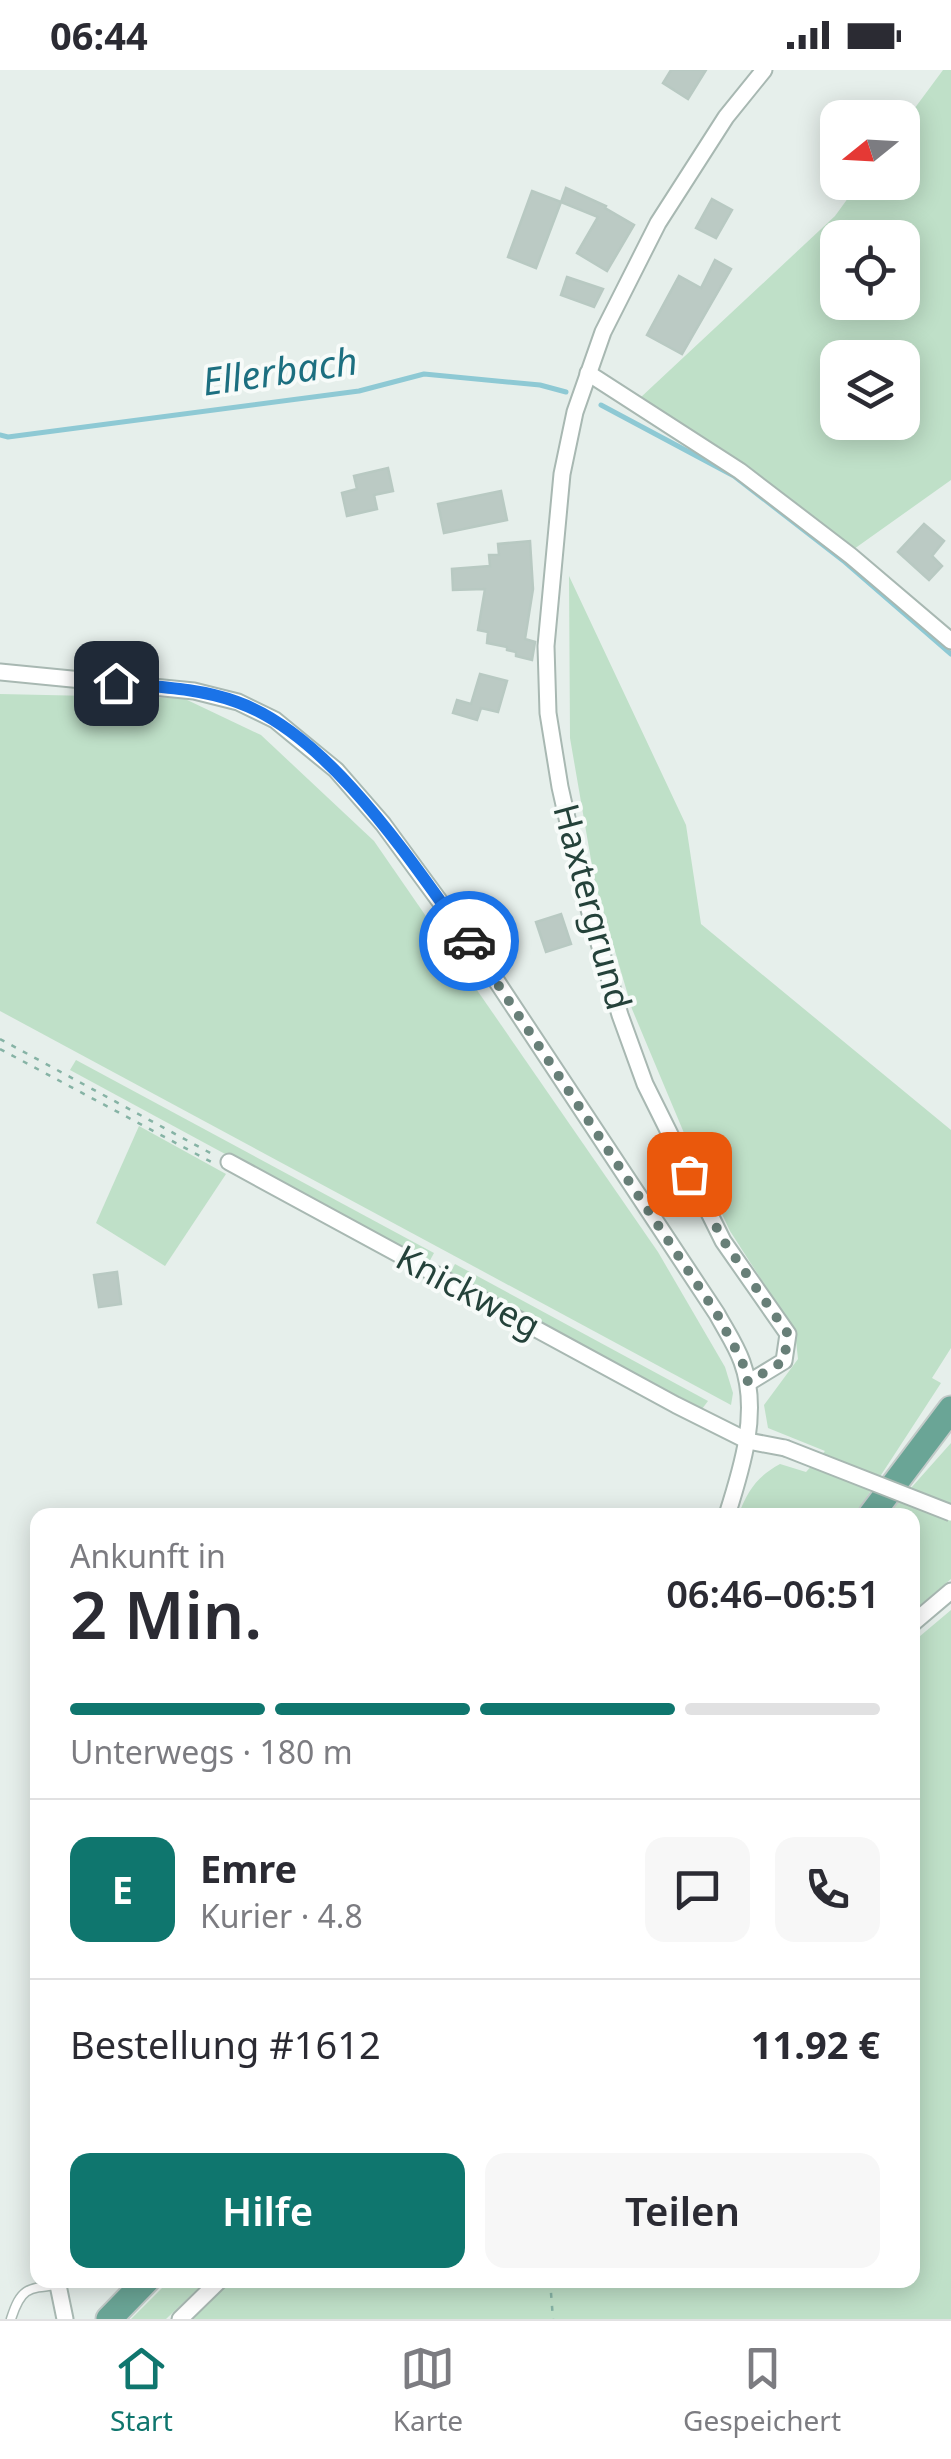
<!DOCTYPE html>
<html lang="de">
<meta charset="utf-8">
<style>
body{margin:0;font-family:"Noto Sans",sans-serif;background:#f7f7f7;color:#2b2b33;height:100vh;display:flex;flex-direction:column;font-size:38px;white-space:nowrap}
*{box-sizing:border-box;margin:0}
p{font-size:32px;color:#7c7c81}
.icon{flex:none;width:55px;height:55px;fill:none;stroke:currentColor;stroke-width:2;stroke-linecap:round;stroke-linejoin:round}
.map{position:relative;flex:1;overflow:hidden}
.details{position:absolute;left:30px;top:1438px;width:890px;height:780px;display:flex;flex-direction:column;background:#fff;border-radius:20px;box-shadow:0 5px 25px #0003}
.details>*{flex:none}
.needle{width:65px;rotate:252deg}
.buttons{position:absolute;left:820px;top:30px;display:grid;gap:20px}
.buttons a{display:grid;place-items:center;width:100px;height:100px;border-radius:20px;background:#fff;box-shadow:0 5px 25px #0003;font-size:50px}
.pin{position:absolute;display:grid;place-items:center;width:85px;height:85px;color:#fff;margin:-42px;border-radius:20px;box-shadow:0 5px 15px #0006}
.courier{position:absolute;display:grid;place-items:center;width:100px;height:100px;margin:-50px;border:8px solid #1a73e8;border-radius:50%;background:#fff;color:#222;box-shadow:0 2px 12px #0007}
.summary em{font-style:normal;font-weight:600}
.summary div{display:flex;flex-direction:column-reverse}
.summary{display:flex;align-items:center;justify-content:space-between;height:170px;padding:0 40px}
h1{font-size:65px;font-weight:600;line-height:75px}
.bar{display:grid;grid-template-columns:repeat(4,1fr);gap:15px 10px;align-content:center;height:120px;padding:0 40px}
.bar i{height:12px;border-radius:8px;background:#e1e1e2}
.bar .on{background:#0f766e}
.bar p{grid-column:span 4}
.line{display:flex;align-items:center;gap:25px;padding:0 40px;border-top:2px solid #e1e1e2}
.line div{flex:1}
.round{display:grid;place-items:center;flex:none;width:105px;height:105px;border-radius:20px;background:#f7f7f7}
.primary-button{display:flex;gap:20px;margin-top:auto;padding:20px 40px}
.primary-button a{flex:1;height:115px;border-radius:20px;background:#0f766e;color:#fff;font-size:40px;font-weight:600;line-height:115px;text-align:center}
.primary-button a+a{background:#f7f7f7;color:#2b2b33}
.status{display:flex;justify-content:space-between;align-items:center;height:70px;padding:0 50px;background:#fff;direction:ltr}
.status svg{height:28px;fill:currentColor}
.dock{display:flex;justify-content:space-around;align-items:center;height:140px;border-top:2px solid #e1e1e2;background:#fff;font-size:28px;color:#7c7c81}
.dock a{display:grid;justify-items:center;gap:5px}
.dock .on{color:#0f766e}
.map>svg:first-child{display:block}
</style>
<div class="status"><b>06:44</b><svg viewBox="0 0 49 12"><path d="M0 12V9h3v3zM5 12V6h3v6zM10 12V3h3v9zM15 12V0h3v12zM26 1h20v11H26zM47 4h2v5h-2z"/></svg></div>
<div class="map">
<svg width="951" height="2249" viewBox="0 0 951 2249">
<rect width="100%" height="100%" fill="#e6efeb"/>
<g fill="#bfe0c8" fill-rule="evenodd">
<path d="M943 0H951V410L854 479 744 395 640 328 835 146 859 113 902 112 903 54ZM838 168H902V232H838ZM838 288H902V352H838Z"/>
<path d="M569 506 686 755 701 854 951 1060V1278L932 1308 941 1313 855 1445H738C749 1420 755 1408 780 1394L806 1402 825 1381 768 1358 764 1335 798 1289 795 1262 730 1161 684 1063 632 939 595 813 570 668Z"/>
<path d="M0 624 183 628 261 665 374 771 658 1182 725 1297 733 1323 731 1335 0 941Z"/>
<path d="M76 990 434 1183 428 1194 70 1000Z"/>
<path d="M139 1056 226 1104 165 1196 96 1153Z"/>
<path d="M455 1194 708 1331 702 1339 449 1205Z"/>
<path d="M951 1373V1509L913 1541 912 1445H887Z"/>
<path d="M951 1540V2249H189L230 2210H912L913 1572Z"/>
<path d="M170 2210H207L166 2249H131Z"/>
</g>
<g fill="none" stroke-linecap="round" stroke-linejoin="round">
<g stroke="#8ec9d4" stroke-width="5">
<path d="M601 335 734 406 845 492 951 584"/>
<path d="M0 365 8 367 359 321 424 304 540 315 566 322"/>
</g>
</g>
<g fill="#bbcac4" stroke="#b8c9c2" stroke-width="2.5">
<path d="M671 0H706L688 29 663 13Z"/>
<path d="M566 118 606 136 605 138 634 155 607 201 577 183 598 147 561 132Z"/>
<path d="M532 121 561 132 536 198 508 187Z"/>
<path d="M712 129 732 140 716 168 696 158Z"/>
<path d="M715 190 731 199 682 284 647 265 679 206 701 218Z"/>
<path d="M567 207 603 219 594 237 561 225Z"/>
<path d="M388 398 393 421 374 425 377 439 347 446 342 423 357 419 354 406Z"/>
<path d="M501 421 507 450 444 463 438 434Z"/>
<path d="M924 454 944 471 932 486 942 496 929 510 898 482Z"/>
<path d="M530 471 533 519 525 569 535 572 532 590 516 586V582L507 580V577L487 573 488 562 478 560 485 519 453 520 452 499 490 496 489 485H499L498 474Z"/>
<path d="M480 604 507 611 498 642 481 638 477 650 453 643 457 630 471 634Z"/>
<path d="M561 844 571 874 546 882 536 852Z"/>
<path d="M117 1202 121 1234 99 1237 94 1205Z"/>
</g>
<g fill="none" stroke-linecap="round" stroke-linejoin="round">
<g stroke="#a8b8b2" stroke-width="11">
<path id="service" d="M11 2249C21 2218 27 2218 58 2215"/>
</g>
<g stroke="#a8b8b2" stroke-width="19">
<g id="minor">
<path d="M588 303 740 401 851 486 951 571"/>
<path d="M0 602 194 621 238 632 275 650 336 700 383 754 482 889 717 1244C725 1259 736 1275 742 1292 760 1341 742 1398 727 1445"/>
<path d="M229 1092 676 1335 748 1371 785 1378"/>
<path d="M748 1313 784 1291 788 1264 723 1171 645 1014 620 945 583 819 560 717 548 643 546 576 562 404 575 342 603 262 658 153 726 47 764 0"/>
<path d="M912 1554 951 1521"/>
<path d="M61 2210 58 2215 65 2249"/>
<path d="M180 2249 220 2210"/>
</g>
</g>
<g stroke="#c2cac8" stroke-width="29">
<g id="primary">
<path d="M871 1445 951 1339"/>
<path d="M109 2249 147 2210"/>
</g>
</g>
<g stroke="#86b3a5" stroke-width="2.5" stroke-dasharray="5 8" stroke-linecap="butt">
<path d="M0 969 214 1085"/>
<path d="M0 979 215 1094"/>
<path d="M550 2210 553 2249"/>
</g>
<use href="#service" stroke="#fff" stroke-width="8"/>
<use href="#minor" stroke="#fff" stroke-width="15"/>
<use href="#primary" stroke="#6aa596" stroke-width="25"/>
<g stroke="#a8b8b2" stroke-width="19" stroke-linecap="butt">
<path id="minor-bridge" d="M785 1378 951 1443"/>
</g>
<use href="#minor-bridge" stroke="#fff" stroke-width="15"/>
</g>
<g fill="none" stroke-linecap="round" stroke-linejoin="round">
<path stroke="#687f78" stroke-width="10" stroke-dasharray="0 18" d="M469 871 717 1244 742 1291 748 1312 784 1291 788 1264 723 1170 689 1104"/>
<path stroke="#1a73e8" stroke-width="12" d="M116 613C157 617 199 618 237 632 330 665 412 793 469 871"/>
</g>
<g text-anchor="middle" stroke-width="8" stroke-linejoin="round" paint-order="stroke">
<g font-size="35" fill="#24423a" stroke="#f7fbf9">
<text transform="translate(592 837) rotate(75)" y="12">Haxtergrund</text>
<text transform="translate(468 1222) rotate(28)" y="12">Knickweg</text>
</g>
<g font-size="38" font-style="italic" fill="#1c6f80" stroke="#f7fbf9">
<text transform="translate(280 302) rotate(-8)" y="13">Ellerbach</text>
</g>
</g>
</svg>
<div class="buttons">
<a><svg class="needle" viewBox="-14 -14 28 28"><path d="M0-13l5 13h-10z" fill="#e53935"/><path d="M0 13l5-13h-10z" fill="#7c7c81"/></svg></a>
<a><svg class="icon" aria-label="locate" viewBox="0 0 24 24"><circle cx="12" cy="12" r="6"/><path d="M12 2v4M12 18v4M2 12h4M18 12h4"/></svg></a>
<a><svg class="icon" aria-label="layers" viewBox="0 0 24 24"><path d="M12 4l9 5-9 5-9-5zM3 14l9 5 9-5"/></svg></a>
</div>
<div class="pin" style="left:689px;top:1104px;background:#ea580c"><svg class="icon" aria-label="bag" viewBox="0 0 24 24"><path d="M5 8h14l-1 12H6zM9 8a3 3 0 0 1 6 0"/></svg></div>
<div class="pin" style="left:116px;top:613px;background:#1f2937"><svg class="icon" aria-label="home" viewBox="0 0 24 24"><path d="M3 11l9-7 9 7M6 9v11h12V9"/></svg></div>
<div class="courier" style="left:469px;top:871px"><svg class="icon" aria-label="car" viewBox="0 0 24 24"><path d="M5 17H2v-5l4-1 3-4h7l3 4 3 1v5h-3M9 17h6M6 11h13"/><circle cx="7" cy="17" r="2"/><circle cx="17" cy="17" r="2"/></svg></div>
<section class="details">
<div class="summary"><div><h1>2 Min.</h1><p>Ankunft in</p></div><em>06:46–06:51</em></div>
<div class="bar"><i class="on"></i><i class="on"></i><i class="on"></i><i></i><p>Unterwegs · 180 m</p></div>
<div class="line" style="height:180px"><b class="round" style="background:#0f766e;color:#fff">E</b><div><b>Emre</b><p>Kurier · 4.8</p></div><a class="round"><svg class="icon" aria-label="chat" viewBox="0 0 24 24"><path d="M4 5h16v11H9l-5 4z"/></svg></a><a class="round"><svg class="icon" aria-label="phone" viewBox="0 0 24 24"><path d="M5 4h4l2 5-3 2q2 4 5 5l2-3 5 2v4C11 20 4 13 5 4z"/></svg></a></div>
<div class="line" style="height:130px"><div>Bestellung #1612</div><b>11.92 €</b></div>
<div class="primary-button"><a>Hilfe</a><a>Teilen</a></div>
</section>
</div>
<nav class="dock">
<a class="on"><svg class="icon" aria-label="home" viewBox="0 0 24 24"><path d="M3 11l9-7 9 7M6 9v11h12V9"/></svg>Start</a>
<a><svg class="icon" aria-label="map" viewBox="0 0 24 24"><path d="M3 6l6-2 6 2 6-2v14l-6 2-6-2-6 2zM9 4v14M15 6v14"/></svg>Karte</a>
<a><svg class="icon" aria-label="saved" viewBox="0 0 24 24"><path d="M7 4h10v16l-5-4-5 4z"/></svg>Gespeichert</a>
</nav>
